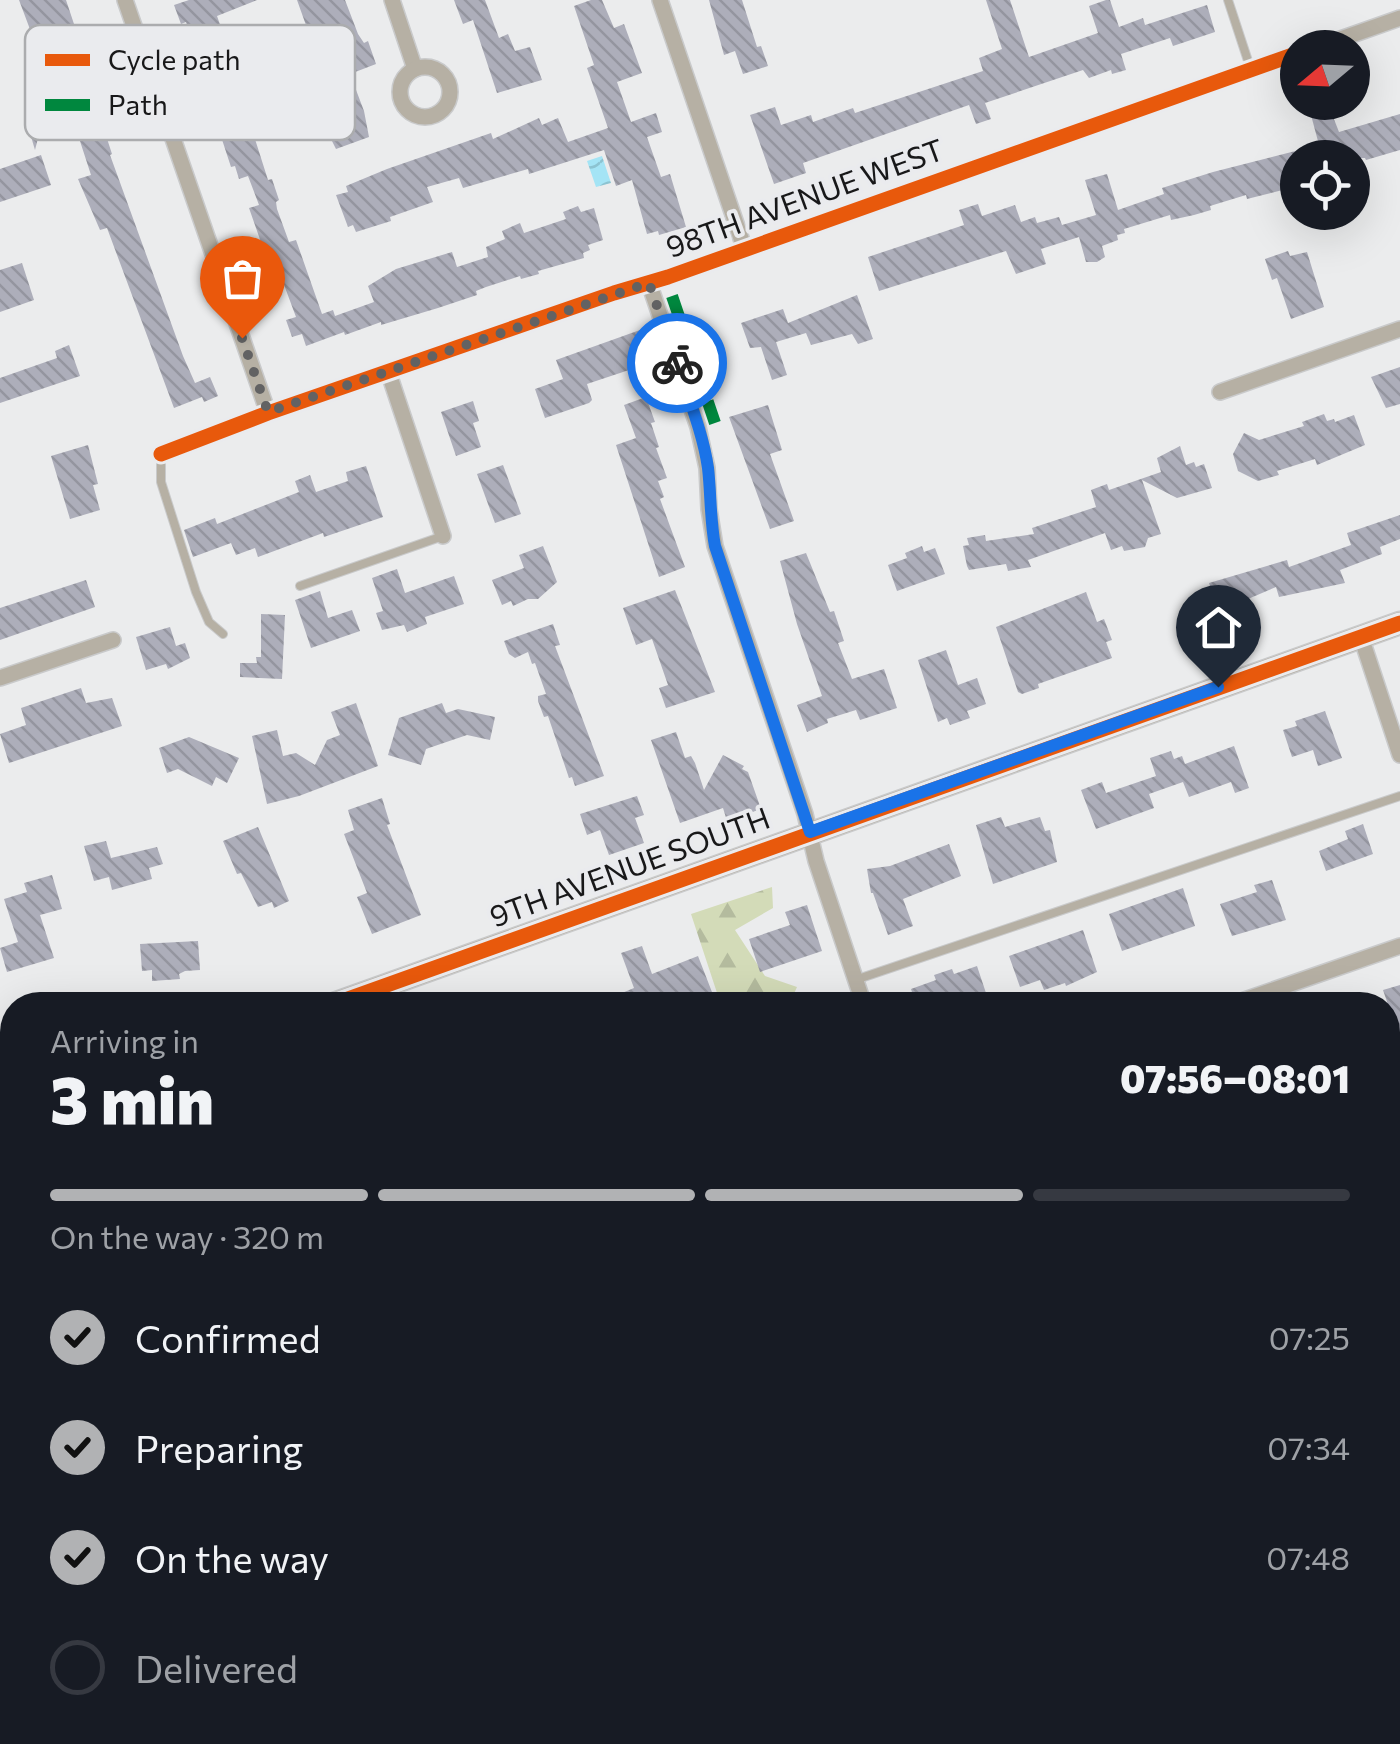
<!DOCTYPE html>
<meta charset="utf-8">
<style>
body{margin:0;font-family:Commissioner,sans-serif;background:#20242c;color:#f1f3f6;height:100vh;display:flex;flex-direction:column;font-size:38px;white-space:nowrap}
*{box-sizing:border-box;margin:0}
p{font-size:32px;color:#9ea1a6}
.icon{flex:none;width:55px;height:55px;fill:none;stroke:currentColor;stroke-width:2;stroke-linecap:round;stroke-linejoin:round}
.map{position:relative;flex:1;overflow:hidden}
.sheet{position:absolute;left:0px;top:992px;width:1400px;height:752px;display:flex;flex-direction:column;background:#171b24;border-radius:40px 40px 0 0;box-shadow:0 10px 40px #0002}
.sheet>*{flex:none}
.needle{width:65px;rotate:251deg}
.controls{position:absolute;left:1280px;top:30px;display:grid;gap:20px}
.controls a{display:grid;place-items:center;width:90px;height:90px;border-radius:50%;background:#171b24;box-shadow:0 10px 40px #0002;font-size:50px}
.pin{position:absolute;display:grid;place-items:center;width:85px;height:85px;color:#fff;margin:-102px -42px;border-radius:50% 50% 50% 0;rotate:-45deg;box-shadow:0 0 10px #0007}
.pin .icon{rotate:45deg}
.courier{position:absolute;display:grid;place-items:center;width:100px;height:100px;margin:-50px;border:8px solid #1a73e8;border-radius:50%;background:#fff;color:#222;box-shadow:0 2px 12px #0007}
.head em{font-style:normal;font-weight:800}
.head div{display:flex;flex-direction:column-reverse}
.head{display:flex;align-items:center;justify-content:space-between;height:170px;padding:0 50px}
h1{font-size:65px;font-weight:800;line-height:75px}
.bar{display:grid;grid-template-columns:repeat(4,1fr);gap:15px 10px;align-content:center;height:120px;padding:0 50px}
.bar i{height:12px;border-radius:8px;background:#363941}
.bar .selected{background:#b1b2b4}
.bar p{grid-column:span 4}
ol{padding:0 50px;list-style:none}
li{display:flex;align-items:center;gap:30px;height:110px}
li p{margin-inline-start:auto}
li .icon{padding:10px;border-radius:50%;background:#b1b2b4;color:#111;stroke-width:4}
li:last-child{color:#9ea1a6}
li i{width:55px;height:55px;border:5px solid #363941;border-radius:50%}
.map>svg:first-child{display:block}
</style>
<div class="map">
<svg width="1400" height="1744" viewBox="0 0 1400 1744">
<defs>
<pattern id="forest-firs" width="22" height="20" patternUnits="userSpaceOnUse" patternTransform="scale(2.5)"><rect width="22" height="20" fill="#d3dbb8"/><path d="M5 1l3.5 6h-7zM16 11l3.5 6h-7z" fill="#b4bb9e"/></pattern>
<pattern id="water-waves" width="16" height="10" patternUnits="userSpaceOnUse" patternTransform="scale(2.5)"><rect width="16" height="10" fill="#a4e4f5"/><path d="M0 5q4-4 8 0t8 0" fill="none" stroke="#8cc3d1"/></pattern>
<pattern id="building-back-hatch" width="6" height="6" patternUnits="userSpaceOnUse" patternTransform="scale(2.5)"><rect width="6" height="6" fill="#adaeba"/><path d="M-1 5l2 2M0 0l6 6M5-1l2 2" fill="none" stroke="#94959f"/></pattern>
</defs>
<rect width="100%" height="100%" fill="#ebeced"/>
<path fill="url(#forest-firs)" d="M772 887 773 908 735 930 765 976 797 987 789 1005H721L691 914Z"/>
<path fill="url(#water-waves)" d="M602 156 611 183 596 187 587 161Z"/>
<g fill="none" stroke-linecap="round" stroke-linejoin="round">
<g stroke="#a4e4f5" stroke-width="6">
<path d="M327 1732 331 1744"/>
<path d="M701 1735 706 1744"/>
</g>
</g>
<g fill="url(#building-back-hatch)">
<path d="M19 0H66L75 27 71 28 112 154 110 155 183 356 195 383 210 377 218 396 204 402 202 397 174 408 107 228 100 230 78 179 91 175 43 27 31 32Z"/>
<path d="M189 0H257L217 16 231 56 245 51 252 72 246 74 257 107 246 111 268 180 272 179 279 200 276 202 277 209 289 242 296 240 322 314 333 310 335 316 374 302 368 286 396 269 452 252 457 267 488 257 486 247 505 239 502 231 520 223 524 233 566 219 563 212 578 206 581 212 594 208 603 240 588 245 590 250 583 253 584 258 538 271 539 274 521 279 520 276 486 287 476 291 477 295 438 308 381 325V322L345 335 344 332 306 346 302 334 292 337 286 320 296 317 280 274 267 279 259 253 264 251 249 208 259 205 248 176 239 179 235 166 231 167 212 109 218 107 198 49H195L186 22 181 24 174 5Z"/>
<path d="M297 0H345L358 34 364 43 368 41 376 64 350 74 364 111 369 137 336 149 325 127 318 130 312 114 327 108 325 97 335 93 322 54 317 56Z"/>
<path d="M454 0H485L499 38 508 34 515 51 530 47 542 80 497 93 473 20 463 24Z"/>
<path d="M591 0H602L614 28 624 24 642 73 617 82 631 122 656 113 662 132 647 137 661 177 670 174 686 227 659 235 658 231 647 234 632 180 616 186 604 150 529 174 528 169 463 188 459 178 427 187 433 202 390 217 391 221 356 232 353 225 348 227 336 195 348 192 346 186 387 169 491 133 493 139 539 118 542 125 558 118 568 142 608 128 587 68 594 65 574 6Z"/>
<path d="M709 0H742L757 47 761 46 768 66 743 74 735 51 724 55Z"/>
<path d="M986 0H1010L1029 57 1098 33 1089 6 1106 0H1110L1119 27 1143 18 1145 25 1207 5 1215 32 1173 46 1170 38 1121 54 1126 70 1112 74 1111 70 1089 78 1083 70 985 103 991 119 976 124 969 105 803 163 806 173 774 184 750 115 775 107 781 125 811 115 813 122 853 108 855 113 983 71 979 58 1002 49Z"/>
<path d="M1330 109 1339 132 1400 114V150L1366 160 1365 158H1298V186L1247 199 1246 195 1210 206 1211 210 1194 215 1171 220 1170 215 1124 229 1125 233 1117 235 1118 240 1102 246 1105 257 1097 262H1086L1079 237 1041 249 1046 264 1016 274 1006 251 879 291 868 257 964 225 959 210 978 204 982 216 1015 205 1021 222 1035 217 1037 223 1059 217 1062 225 1096 215 1085 180 1107 174 1118 210 1164 194 1162 188 1213 172 1319 145 1311 115Z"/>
<path d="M45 111 35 150 25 116Z"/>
<path d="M41 155 51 185 0 202V169Z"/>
<path d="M1288 251 1290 256 1307 252 1324 307 1291 319 1277 278 1272 280 1265 259Z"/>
<path d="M22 263 34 300 0 312V270Z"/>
<path d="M857 295 873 339 858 344 852 334 811 345 806 333 776 342 787 375 772 380 761 347 750 348 741 323 783 309 788 323Z"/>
<path d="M640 330 650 358 634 363 635 368 587 384 592 400 589 403 545 418 535 389 563 379 556 360Z"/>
<path d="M69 345 80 376 0 403V378L57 358 55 351Z"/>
<path d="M1400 367V404L1386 408 1371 377Z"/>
<path d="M646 397 655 422 651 423 659 447 656 448 667 478 658 481 664 497 660 499 685 567 659 577 616 445 636 438 624 405Z"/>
<path d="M473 401 479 421 473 423 481 447 456 456 441 412Z"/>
<path d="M768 405 782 450 770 454 794 521 770 529 729 417Z"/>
<path d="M1324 414 1327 421 1334 419 1335 422 1354 415 1365 445 1317 465 1315 459 1277 471 1279 475 1258 481 1238 471 1233 454 1244 433 1259 440 1304 426 1302 422Z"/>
<path d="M88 445 98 484 93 485 100 510 70 519 51 456Z"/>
<path d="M1180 446 1186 465 1194 462 1196 467 1204 464 1212 488 1177 498 1142 480 1161 534 1148 538 1145 547 1124 551 1122 546 1111 550 1105 533 1028 560 1031 567 1008 571 1006 564 969 570 967 566 963 546 969 545 967 538 985 535 986 541 1034 534 1032 528 1096 507 1091 490 1107 484 1109 490 1161 472 1157 458Z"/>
<path d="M503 465 521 514 495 523 477 474Z"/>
<path d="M366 466 383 517 324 537 323 533 258 557 255 548 236 555 231 543 193 557 184 530 215 518 217 524 299 492 295 481 310 475 316 492 348 481 346 472Z"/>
<path d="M1400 515V539L1380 547 1382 554 1340 570 1345 583 1279 597 1276 587 1248 599 1251 607 1221 618 1209 583 1287 560 1289 567 1351 545 1347 533Z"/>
<path d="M543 546 557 582 538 599H528L513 606 511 601 502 605 492 580 524 568 519 555Z"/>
<path d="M922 546 924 552 935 548 945 574 897 591 888 565 907 558 905 553Z"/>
<path d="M806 553 830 612 834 611 844 641 838 643 852 679 884 669 897 708 860 720 856 710 827 719 828 723 807 732 797 705 822 696 797 624 780 561Z"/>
<path d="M397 569 405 593 454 576 464 604 425 617 427 624 407 632 404 625 382 630 376 613 383 611 372 578Z"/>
<path d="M86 580 95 607 0 640V608Z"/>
<path d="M675 590 715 692 666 708 659 688 668 685 652 639 636 645 623 608Z"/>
<path d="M320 591 328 618 352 610 360 631 311 648 295 600Z"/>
<path d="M1086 592 1097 622 1104 619 1112 640 1106 642 1112 658 1038 684 1039 688 1022 694 1018 692 996 627Z"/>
<path d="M261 614 285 615 282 679 240 677V663H257L256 657H261Z"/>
<path d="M553 624 560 645 555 646 604 776 575 786 572 777 569 778 548 716 544 717 538 701V696L546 694 535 663 532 664 528 652 515 658 509 654 504 641Z"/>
<path d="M170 627 176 646 185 643 190 658 168 669 166 664 146 670 136 637Z"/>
<path d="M946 650 958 685 977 678 986 704 967 711 970 718 950 725 947 718 938 722 918 660Z"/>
<path d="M81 688 86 703 112 698 122 726 9 763 0 734 26 725 21 708Z"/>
<path d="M356 703 378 766 299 796 267 804 252 736 277 730 283 756 296 753 315 765 327 740 340 735 331 712Z"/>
<path d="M442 703 446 713 458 709 495 717 490 740 467 735 426 749 421 765 388 755 399 718Z"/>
<path d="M1325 711 1342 758 1318 766 1313 750 1292 757 1283 730 1297 726 1295 721Z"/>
<path d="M676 732 685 758 691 756 695 763 704 790 723 755 744 766 742 769 748 772 761 809 727 821 723 808 680 823 651 740Z"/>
<path d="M189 737 239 758 227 783 216 777 212 786 178 769 167 773 159 748Z"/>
<path d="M1234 746 1249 788 1235 793 1231 782 1189 797 1183 782 1149 794 1154 808 1096 829 1081 790 1102 782 1106 793 1156 776 1150 758 1171 751 1174 759 1182 756 1185 764Z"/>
<path d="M637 796 644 815 635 818 644 843 609 855 600 830 587 835 580 814Z"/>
<path d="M382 798 390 824 387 825 421 915 372 934 357 897 367 893 344 834 354 830 348 810Z"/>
<path d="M1001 817 1005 827 1040 817 1045 831 1050 830 1057 862 993 884 976 825Z"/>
<path d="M1363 824 1373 854 1326 871 1319 851 1348 839 1345 831Z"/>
<path d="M258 827 289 901 274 908 272 902 258 907 241 873 237 874 223 841Z"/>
<path d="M106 841 111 858 157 847 163 864 149 868 152 879 112 890 109 877 94 881 84 846Z"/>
<path d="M949 844 961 876 903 899 913 926 888 935 873 893H871L867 869 890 866Z"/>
<path d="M52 875 62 909 40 915 54 958 7 972 0 948 18 942 4 899 27 892 24 883Z"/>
<path d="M1272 880 1286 920 1232 936 1220 904 1257 892 1254 885Z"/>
<path d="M1183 888 1195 926 1122 951 1109 914Z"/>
<path d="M807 905 822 951 760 972 749 939 790 925 785 912Z"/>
<path d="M1083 930 1097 972 1066 986 1065 983 1044 990 1040 980 1020 987 1009 956Z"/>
<path d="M198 941 200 970 185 971 179 974 180 979 152 981V970L142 971 140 944Z"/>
<path d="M642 946 652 974 698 956 717 1005H593L634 988 621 953Z"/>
<path d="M977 966 988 999 971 1005H916L911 989 936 980 934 975 952 969 954 974Z"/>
<path d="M1400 985V1031H1397L1383 990Z"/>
</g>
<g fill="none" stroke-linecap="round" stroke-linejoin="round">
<g stroke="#c9cacb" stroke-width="10">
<g id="service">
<path d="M1228 0 1251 70"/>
<path d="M161 454V482L196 592 209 622 223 634"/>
<path d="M300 586 443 536"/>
<path d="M855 980 1400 796"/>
<path d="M1388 1093 1400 1089"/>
<path d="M1388 1392 1400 1387"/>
<path d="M1388 1697 1400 1693"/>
<path d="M160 1732 164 1744"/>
<path d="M979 1732 983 1744"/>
<path d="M1250 1744 1284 1732"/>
</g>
</g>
<g stroke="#c9cacb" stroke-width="18">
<g id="minor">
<path d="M125 0 268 413"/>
<path d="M392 0 415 69"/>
<path d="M660 0 745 250"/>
<path d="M1315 48 1400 18"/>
<circle cx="425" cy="92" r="25"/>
<path d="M649 283 698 427 707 468 709 509 715 546 805 814 816 861 864 1005"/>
<path d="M388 371 443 536"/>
<path d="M1220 392 1400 329"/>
<path d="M161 454 268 413 614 293 668 277 1298 53"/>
<path d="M1361 637 1400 755"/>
<path d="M0 678 113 640"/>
<path d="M1230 1005 1400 946"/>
<path d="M0 1060 12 1099"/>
<path d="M1388 1236 1400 1232"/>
<path d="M0 1441 12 1438"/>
<path d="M1388 1545 1400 1541"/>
<path d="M0 1649 12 1685"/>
<path d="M0 1718 12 1714"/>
<path d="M29 1732 33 1744"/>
<path d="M290 1732 294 1744"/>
<path d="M574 1732 578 1744"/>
<path d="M843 1732 847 1744"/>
<path d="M1119 1732 1124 1744"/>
</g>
</g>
<g stroke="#c9cacb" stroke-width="25">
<g id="secondary">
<path d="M331 1005 1400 623"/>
<path d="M0 1124 12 1120"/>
</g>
</g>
<use href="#service" stroke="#b6b0a4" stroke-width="8"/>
<use href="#minor" stroke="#b6b0a4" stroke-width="15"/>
<use href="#secondary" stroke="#b4ada1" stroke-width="22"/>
<g stroke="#00873e" stroke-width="12" stroke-dasharray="25 12" stroke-linecap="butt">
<path d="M672 296 715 423"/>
<path d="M0 1718 12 1714"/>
</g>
<g stroke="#eaebee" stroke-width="21">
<g id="cycleway">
<path d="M161 454 268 413 614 293 668 277 1298 53"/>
<path d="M331 1005 1400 623"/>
</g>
</g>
<use href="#cycleway" stroke="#e8590c" stroke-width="15"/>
</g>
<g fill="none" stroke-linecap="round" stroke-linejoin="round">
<path stroke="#626263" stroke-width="10" stroke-dasharray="0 18" d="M242 338 268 412 649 283 677 363"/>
<path stroke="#1a73e8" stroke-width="12" d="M677 363C688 397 703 433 708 468 711 494 710 520 715 546L810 832 1218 687"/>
</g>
<g text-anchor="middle" stroke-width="8" stroke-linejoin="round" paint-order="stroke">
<g font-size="30" fill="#181819" stroke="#eaebee">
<text transform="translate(805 199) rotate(-20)" y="10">98TH AVENUE WEST</text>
<text transform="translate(630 868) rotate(-20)" y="10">9TH AVENUE SOUTH</text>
</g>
</g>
<rect x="25" y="25" width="330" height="115" rx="15" fill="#eaebee" stroke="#abacae" stroke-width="2.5"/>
<rect x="45" y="54" width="45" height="12" fill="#e8590c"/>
<rect x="45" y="99" width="45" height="12" fill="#00873e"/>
<g font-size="28" fill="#181819">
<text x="108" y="70">Cycle path</text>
<text x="108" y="115">Path</text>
</g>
</svg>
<div class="controls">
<a><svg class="needle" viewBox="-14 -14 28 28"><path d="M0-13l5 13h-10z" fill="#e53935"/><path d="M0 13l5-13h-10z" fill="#9ea1a6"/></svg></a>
<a><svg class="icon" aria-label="locate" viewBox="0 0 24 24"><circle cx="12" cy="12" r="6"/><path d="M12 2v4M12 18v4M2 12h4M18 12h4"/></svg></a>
</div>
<div class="pin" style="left:242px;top:338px;background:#ea580c"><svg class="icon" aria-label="bag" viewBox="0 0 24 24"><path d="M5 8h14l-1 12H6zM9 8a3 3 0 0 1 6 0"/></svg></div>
<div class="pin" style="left:1218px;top:687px;background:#1f2937"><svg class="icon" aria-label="home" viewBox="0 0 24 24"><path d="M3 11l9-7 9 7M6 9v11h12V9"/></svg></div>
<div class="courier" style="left:677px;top:363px"><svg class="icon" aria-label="bike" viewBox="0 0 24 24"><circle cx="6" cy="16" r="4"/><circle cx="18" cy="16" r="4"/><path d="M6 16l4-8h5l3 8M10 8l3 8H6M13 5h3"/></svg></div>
<section class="sheet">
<div class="head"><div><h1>3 min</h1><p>Arriving in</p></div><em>07:56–08:01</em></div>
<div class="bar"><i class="selected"></i><i class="selected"></i><i class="selected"></i><i></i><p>On the way · 320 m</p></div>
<ol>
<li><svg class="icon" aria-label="check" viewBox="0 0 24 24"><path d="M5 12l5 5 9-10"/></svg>Confirmed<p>07:25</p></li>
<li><svg class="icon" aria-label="check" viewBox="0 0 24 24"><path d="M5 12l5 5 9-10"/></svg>Preparing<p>07:34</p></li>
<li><svg class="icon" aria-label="check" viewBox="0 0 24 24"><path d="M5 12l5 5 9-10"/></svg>On the way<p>07:48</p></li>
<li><i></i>Delivered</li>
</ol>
</section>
</div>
